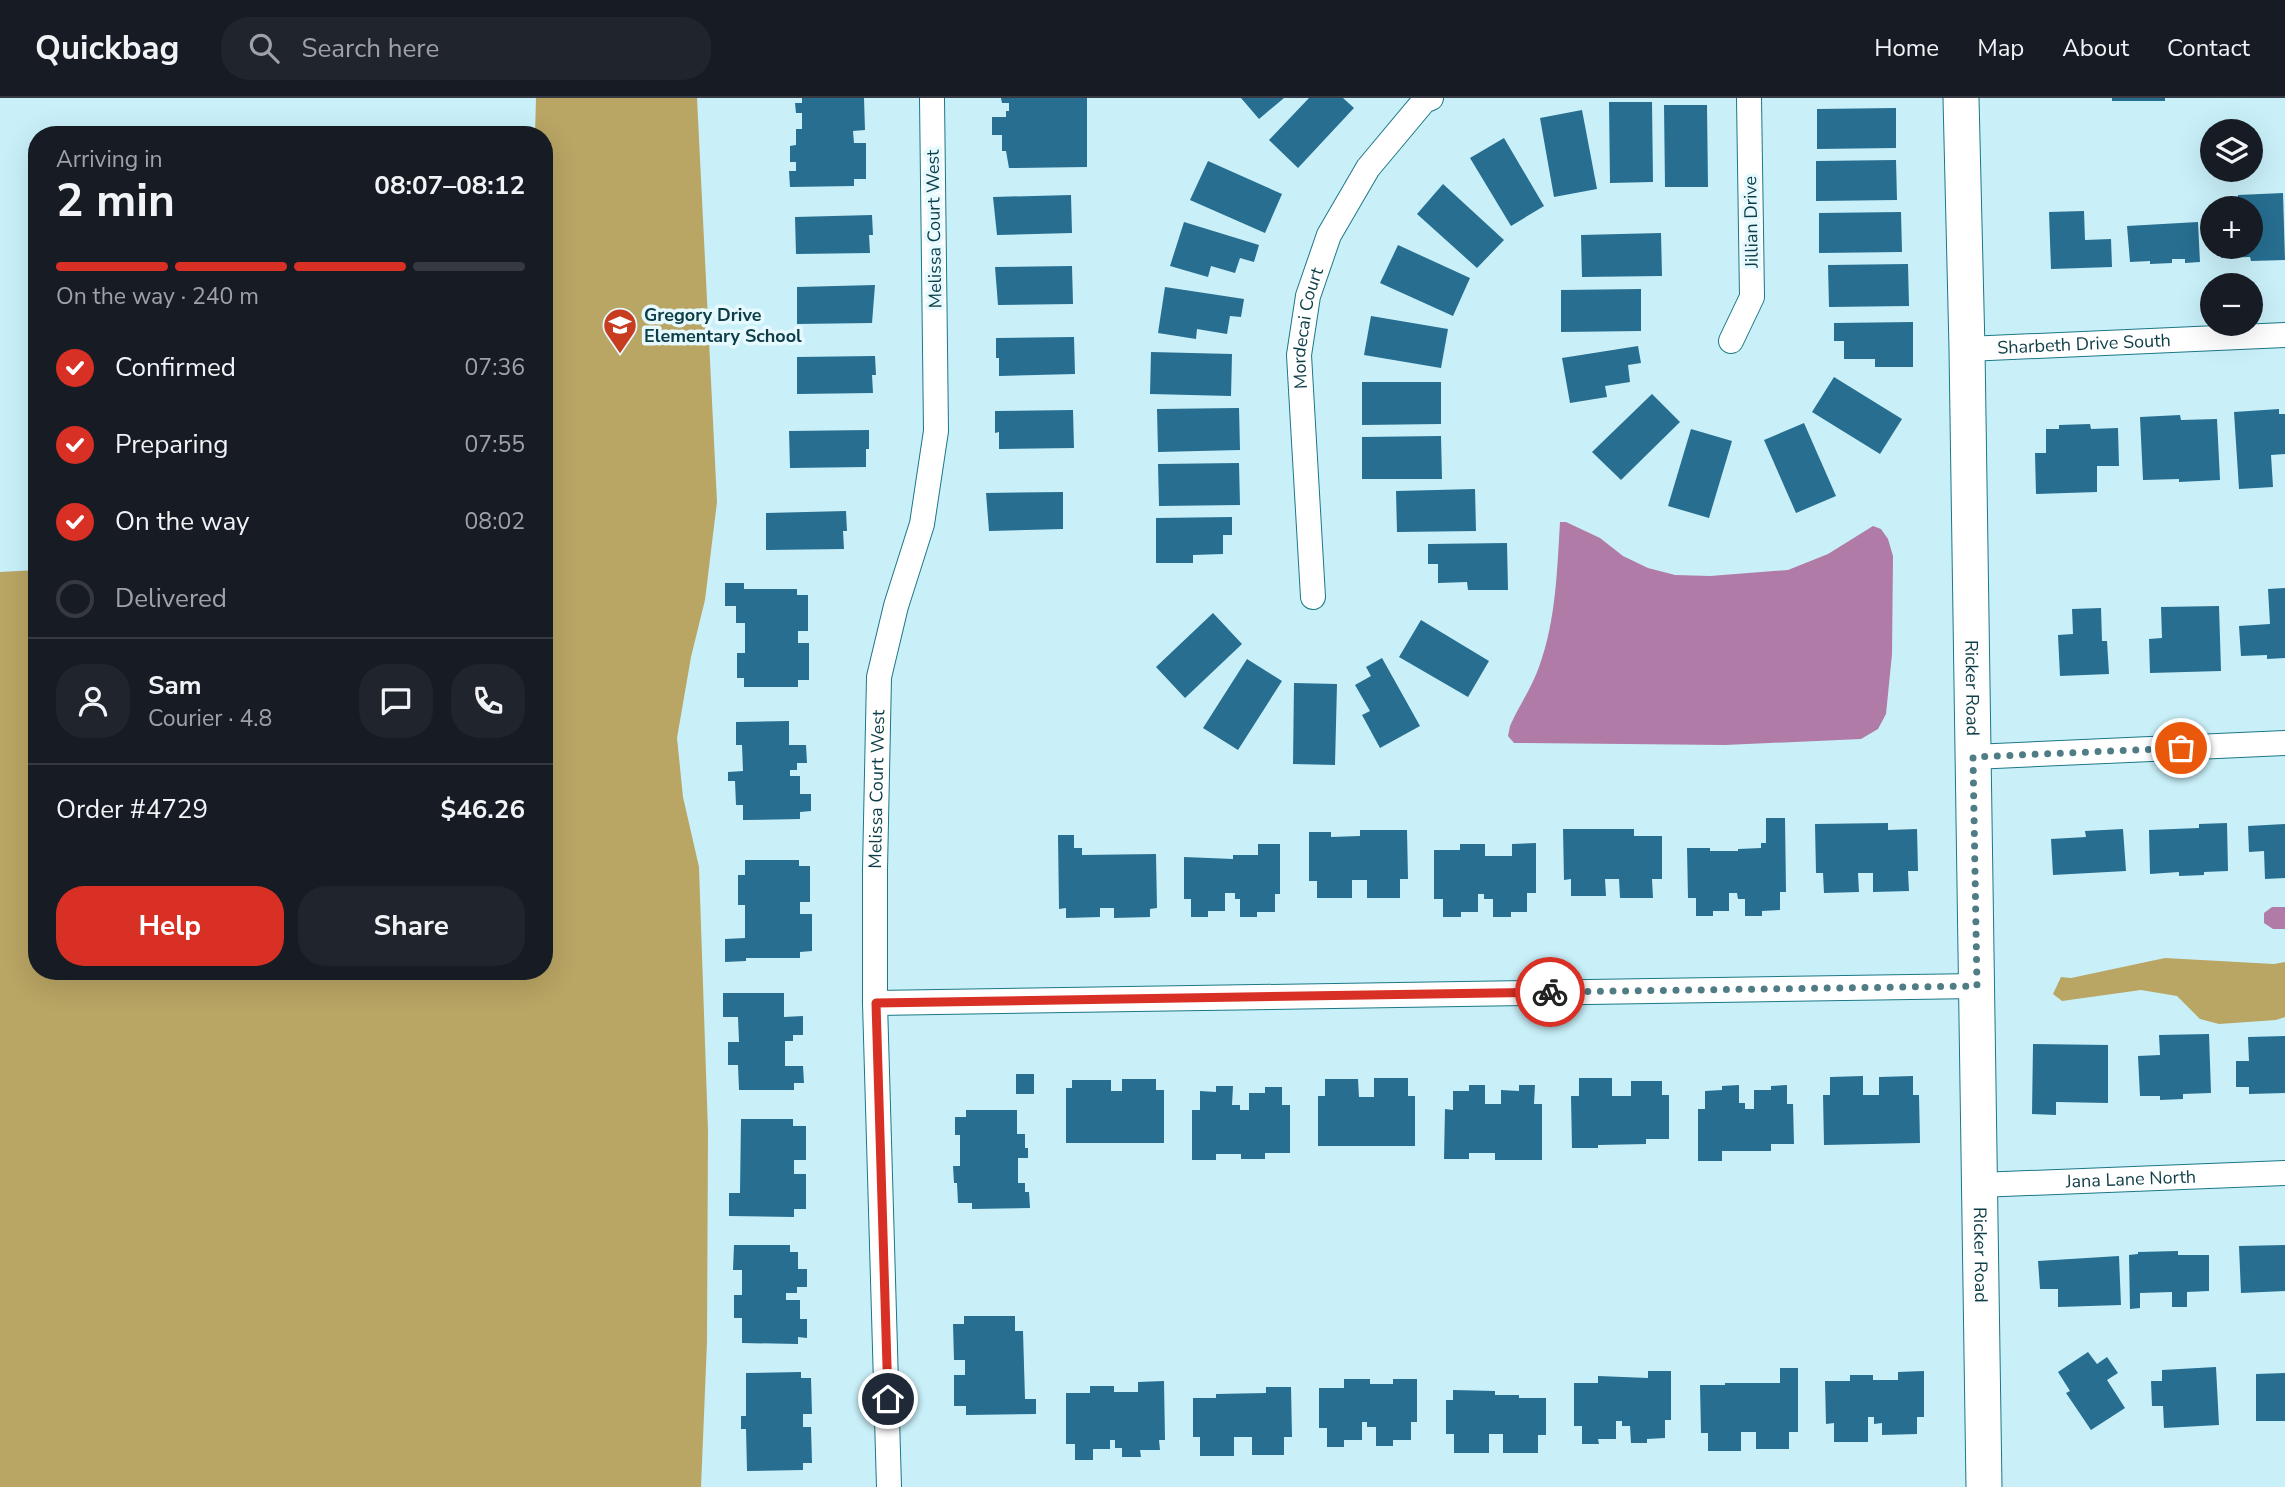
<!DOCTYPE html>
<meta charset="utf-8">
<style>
body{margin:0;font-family:"Nunito Sans",sans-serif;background:#20242c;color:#f1f3f6;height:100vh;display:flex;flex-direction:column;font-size:26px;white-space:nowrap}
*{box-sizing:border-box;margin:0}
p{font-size:23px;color:#9ea1a6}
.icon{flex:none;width:38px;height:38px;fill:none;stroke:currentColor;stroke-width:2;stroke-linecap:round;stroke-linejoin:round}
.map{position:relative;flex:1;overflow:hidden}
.drawer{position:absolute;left:28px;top:28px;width:525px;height:854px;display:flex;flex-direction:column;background:#171b24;border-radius:28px;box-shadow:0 7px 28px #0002}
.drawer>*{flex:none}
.fabs{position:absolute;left:2200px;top:21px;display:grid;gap:14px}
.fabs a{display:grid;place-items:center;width:63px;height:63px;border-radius:50%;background:#171b24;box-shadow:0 7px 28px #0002;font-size:35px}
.pin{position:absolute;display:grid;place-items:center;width:60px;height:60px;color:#fff;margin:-30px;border:4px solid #fff;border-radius:50%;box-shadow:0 2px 7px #0007}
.courier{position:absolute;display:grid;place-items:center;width:70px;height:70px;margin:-35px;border:5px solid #d93025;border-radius:50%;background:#fff;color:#222;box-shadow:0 2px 9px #0007}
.headline em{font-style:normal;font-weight:700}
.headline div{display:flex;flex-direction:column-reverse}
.headline{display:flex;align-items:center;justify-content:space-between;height:119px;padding:0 28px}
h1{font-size:46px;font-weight:700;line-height:52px}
.bar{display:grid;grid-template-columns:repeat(4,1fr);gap:10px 7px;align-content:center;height:84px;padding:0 28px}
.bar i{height:9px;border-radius:5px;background:#363941}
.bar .current{background:#d93025}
.bar p{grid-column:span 4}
.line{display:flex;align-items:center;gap:18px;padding:0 28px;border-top:2px solid #363941}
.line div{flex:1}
.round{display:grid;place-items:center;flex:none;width:74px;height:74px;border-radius:28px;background:#20242c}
ol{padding:0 28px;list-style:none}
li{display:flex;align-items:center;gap:21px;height:77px}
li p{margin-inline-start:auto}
li .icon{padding:7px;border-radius:50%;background:#d93025;color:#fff;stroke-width:4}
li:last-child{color:#9ea1a6}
li i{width:38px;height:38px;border:4px solid #363941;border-radius:50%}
.action{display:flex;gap:14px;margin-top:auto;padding:14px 28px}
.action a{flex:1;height:80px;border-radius:28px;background:#d93025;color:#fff;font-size:28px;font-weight:700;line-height:80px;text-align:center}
.action a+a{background:#20242c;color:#f1f3f6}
header{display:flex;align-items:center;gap:42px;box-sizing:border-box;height:98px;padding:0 35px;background:#171b24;border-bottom:2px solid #363941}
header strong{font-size:33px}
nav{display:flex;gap:38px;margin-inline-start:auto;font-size:24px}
.search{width:490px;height:63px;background:#20242c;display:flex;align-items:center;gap:18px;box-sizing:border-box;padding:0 24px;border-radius:28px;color:#9ea1a6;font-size:26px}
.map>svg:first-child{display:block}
</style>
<header>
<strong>Quickbag</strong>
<div class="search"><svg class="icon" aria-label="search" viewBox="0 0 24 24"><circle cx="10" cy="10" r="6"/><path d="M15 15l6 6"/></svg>Search here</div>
<nav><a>Home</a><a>Map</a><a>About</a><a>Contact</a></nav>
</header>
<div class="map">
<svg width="2285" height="1389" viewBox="0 0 2285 1389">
<rect width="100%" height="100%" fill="#c9f0f9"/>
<g fill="#b9a564">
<path d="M536 0H697L717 404 705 502 691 559 677 640 683 699 699 769 708 1033 707 1244 701 1389H0V474L37 472V873H544V37H535Z"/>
<path d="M2165 860 2274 866 2285 864V919L2276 922 2219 926 2200 921 2177 898 2141 892 2062 903 2053 896 2061 879 2071 880Z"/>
</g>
<g fill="#b07ba6">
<path d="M1560 424H1566L1600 440 1623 458 1648 470 1675 477 1710 478 1788 472 1828 456 1873 428 1881 431 1888 441 1893 458 1892 556 1886 616 1878 631 1861 641 1725 647 1514 645 1508 638 1510 628C1519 608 1532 589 1539 569 1556 523 1557 473 1560 424Z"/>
<path d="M2272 809H2285V831H2273L2264 825V815Z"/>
</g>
<g fill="#276e90">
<path d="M802 0H864L865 32 853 33 854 45H866V81H854V88L790 89 789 73H796V64H790V48L796 47V31H802V15H796L795 5H802Z"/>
<path d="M1001 0H1087V69L1009 70 1006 53H1002V37H992V19H1006V13H1009V5H1002Z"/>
<path d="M1241 0H1284L1259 21Z"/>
<path d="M1309 0H1343L1354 10 1298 70 1269 42Z"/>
<rect x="2112" y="0" width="53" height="3"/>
<path d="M1609 4H1652L1653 84 1610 85Z"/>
<path d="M1664 7H1707L1708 89H1665Z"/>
<path d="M1896 10V50L1817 51V11Z"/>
<path d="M1582 12 1597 91 1554 99 1540 20Z"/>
<path d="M1504 40 1544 108 1511 128 1470 60Z"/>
<path d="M1896 62 1897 102 1816 103V63Z"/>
<path d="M1208 63 1282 96 1265 135 1190 102Z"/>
<path d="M1443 86 1504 142 1477 170 1417 116Z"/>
<path d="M2283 95 2285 162 2251 163 2250 159 2221 160V149H2250V110H2238V97Z"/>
<path d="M1071 97 1072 135 997 137 993 99Z"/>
<path d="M2084 113 2085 142 2111 141 2112 169 2051 171 2049 114Z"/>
<path d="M1901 114 1902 154 1819 155V115Z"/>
<path d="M872 117 873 137H869L870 155 796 156 795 119Z"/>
<path d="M1184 124 1259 147 1254 164 1240 160 1235 175 1211 168 1208 179 1170 168Z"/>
<path d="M2198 124 2200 164 2185 165V161H2172V165L2150 166V163L2130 164 2127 128Z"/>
<path d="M1661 135 1662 178 1582 179 1581 137Z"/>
<path d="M1398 147 1470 180 1453 218 1380 185Z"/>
<path d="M1908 166 1909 208 1829 209 1828 167Z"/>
<path d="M1072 168 1073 206 998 207 995 169Z"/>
<path d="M875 187 872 225 797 226V189Z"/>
<path d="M1165 189 1244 201 1241 219 1230 218 1227 236 1197 231 1196 241 1158 235Z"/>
<path d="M1641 191V233L1561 234V192Z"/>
<path d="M1371 218 1448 231 1441 270 1364 257Z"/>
<path d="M1913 224V269H1875V261H1844V243H1834V225Z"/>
<path d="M1074 239 1075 276 999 278V260H996V240Z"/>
<path d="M1638 248 1641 265 1628 267 1630 284 1605 288 1607 299 1570 305 1562 260Z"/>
<path d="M1151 254 1232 256 1231 298 1150 296Z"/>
<path d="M875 258 876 277H872L873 295 797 296V259Z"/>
<path d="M1834 279 1902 321 1880 356 1812 314Z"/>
<path d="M1362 284H1441V326L1362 327Z"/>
<path d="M1652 296 1680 324 1621 382 1592 354Z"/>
<path d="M1239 310 1240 352 1158 354 1157 311Z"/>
<path d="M2279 311V316H2285V356L2271 357 2273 389 2239 391 2234 314Z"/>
<path d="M1073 312 1074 350 999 351V334L995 335V313Z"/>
<path d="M2180 317 2181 322 2217 321 2220 382 2179 384V381L2143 382 2140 319Z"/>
<path d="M1804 325 1836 398 1796 415 1764 342Z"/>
<path d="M2090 326 2091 331 2118 330 2119 368H2097V394L2036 396 2035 355H2046V331H2059V327Z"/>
<path d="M1691 331 1732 343 1709 420 1668 408Z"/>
<path d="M869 332V351H866V369L790 370 789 333Z"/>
<path d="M1441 338 1442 381H1362V339Z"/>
<path d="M1239 365 1240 407 1159 408 1158 366Z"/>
<path d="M1475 391 1476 433 1397 434 1396 393Z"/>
<path d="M1063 394V431L989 433 986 395Z"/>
<path d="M846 413 847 433H843L844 451 766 452V415Z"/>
<path d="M1232 419V437H1223V456L1193 457V465H1156V420Z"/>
<path d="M1507 445 1508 492H1468L1467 484 1438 485V466H1428V446Z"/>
<path d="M725 485H744V491H797V497H808V533H798V545H809V582H798V589H744V580H737V555H745V525H736V508H725Z"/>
<path d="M2285 490V560L2267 561V557L2241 558 2239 528 2270 526 2268 491Z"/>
<path d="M2219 508 2221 573 2150 575 2149 541 2162 540 2161 509Z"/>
<path d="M2101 510 2102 543H2107L2109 576 2060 578 2058 537 2073 536 2072 511Z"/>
<path d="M1213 515 1242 546 1185 600 1156 569Z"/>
<path d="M1421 522 1489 563 1468 599 1399 559Z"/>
<path d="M1382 560 1420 628 1380 650 1362 617 1370 613 1355 587 1371 578 1366 569Z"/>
<path d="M1247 561 1282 583 1238 652 1203 630Z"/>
<path d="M1294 585 1337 586 1335 667 1293 666Z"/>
<path d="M789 623V647H806L807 665H797V672H790V678H800V696H811V713L800 714V721L743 722V707H736L735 683H728V674L743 673 742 647H736V624Z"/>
<path d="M1766 720H1785L1786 794H1780V812L1762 813V818H1745V801H1738L1737 795H1729V813H1713V818H1696V800H1688L1687 750H1710V753H1738V751L1761 750V745H1766Z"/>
<path d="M1888 725V732L1917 731 1918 773H1908L1909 793 1873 794V775H1858L1859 794 1824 795 1823 775H1816L1815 726Z"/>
<path d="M2227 725 2228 773 2204 774V777L2179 778V774L2150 776 2149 732 2199 730V726Z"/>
<path d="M2285 726V780L2265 781 2264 753 2249 754 2248 728Z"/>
<path d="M1563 731H1634V738H1662V781H1652L1653 800H1620L1619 781H1605L1606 798H1571V781L1564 782Z"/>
<path d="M2123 731 2126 773 2053 777 2051 741 2086 739 2085 733Z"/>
<path d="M1360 732H1407L1408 781H1400V800H1367V782H1352V800H1317V783H1309V734H1331V739L1360 738Z"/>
<path d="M1058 737H1074V750H1082V757L1156 756 1157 810 1150 811V819L1114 820V810H1100V819L1066 820V810L1059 811Z"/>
<path d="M1536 745V795H1527V814H1511V819H1493V801H1484V796H1478V814H1461V819H1443V801H1434V752H1460V746H1485V758H1512V746Z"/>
<path d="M1258 746H1280V796H1275V814H1257V819H1240V801H1235V795H1225V813H1208V819H1191V801H1184V759L1233 761V757H1258Z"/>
<path d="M745 762H799V768H810V804H800V816H812V853L800 854V860H746V863L725 864V841L745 840V807H738V777H745Z"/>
<path d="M723 895H784V919L803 918V937H793V943H785V968H803L804 985H794V992H739L738 967H728V944H739L738 919H723Z"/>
<path d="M2209 936 2211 995 2183 996V1001L2160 1002V998H2140L2138 958 2160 957 2159 937Z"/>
<path d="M2285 938V995L2249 996V989H2236V963H2249L2248 939Z"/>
<path d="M2033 946 2108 947V1005L2056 1004V1017L2032 1016Z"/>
<rect x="1016" y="976" width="18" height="20"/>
<path d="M1863 978V997H1879V979L1913 978V997H1919L1920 1045 1824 1047 1823 997H1830V979Z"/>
<path d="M1374 980H1408V998H1415V1048H1318V998H1325V981H1358L1359 999H1374Z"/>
<path d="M1579 980H1612V998H1631V983H1662V997H1669V1041H1646V1046L1598 1047V1050H1572L1571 998H1579Z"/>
<path d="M1122 981H1156V992H1164V1045H1066V990H1072V982H1111V993H1122Z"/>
<path d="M1469 987H1485V1006H1501V992L1519 993V987H1535L1534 1006H1542V1062H1495V1055H1469V1061H1444L1445 1011 1453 1012V993H1469Z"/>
<path d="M1739 987V1005H1745V1011H1754V992H1771V988L1787 987V1006H1793L1794 1046H1771V1053H1722V1063H1698V1011H1705V993L1722 992V988Z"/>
<path d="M1216 988H1233L1232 1007H1240V1012H1249V995H1265V989H1282V1007H1290V1055H1265V1061H1241V1056H1216V1062H1192V1012H1200V993L1216 994Z"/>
<path d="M966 1012H1017V1036H1025V1050H1028V1060H1018V1085H1025V1094H1029L1030 1110 972 1111V1105H958L957 1085H954L953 1068H960V1037H955V1019H966Z"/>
<path d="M741 1021H793V1028H806V1062H794V1076H806V1111H794V1119L729 1118V1095H740Z"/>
<path d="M734 1147H790V1154H798V1171H807V1189H797V1195H786V1202H800V1221H807V1240L798 1239V1246L742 1245V1220H734V1197H742V1172H733Z"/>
<path d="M2285 1147V1193L2241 1195 2239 1148Z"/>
<path d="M2178 1153V1157H2209V1193L2187 1194V1209H2172V1194L2140 1195V1210L2130 1211 2129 1157 2138 1156V1154Z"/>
<path d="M2119 1158 2121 1207 2058 1209V1191H2040L2038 1163Z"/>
<path d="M964 1218H1015V1233H1023L1025 1301H1036V1316L966 1317V1308H954V1277H965V1262H954L953 1226H964Z"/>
<path d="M2088 1254 2097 1266 2107 1259 2118 1275 2107 1282 2125 1310 2091 1332 2066 1295 2070 1293 2058 1274Z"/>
<path d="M2216 1269 2219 1327 2164 1330 2163 1308H2152L2151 1283H2162V1272Z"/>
<path d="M1780 1270H1798V1334H1789V1351H1756V1334H1741V1353H1708V1335H1701L1700 1287H1725V1285H1780Z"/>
<path d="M1648 1273H1671V1322H1665V1340L1647 1341V1345H1631L1630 1328H1622V1323H1616V1341H1598L1599 1346H1582V1328H1574V1285H1598V1278L1648 1280Z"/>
<path d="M1924 1273V1319H1917V1336L1882 1337V1325L1874 1326V1319H1868V1344H1834V1325L1826 1326 1825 1283H1850V1277H1873V1282H1898V1274Z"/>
<path d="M801 1274V1280H811L812 1316H803V1329H811L812 1365H803V1372L747 1373 746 1331H741V1318H746V1275Z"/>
<path d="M2285 1275V1323H2256V1276Z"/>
<path d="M1344 1281H1370V1286H1393V1281H1417V1324H1411V1342H1393V1348H1376V1329H1367V1324H1362V1342H1344V1349H1327V1330H1319V1290H1344Z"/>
<path d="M1164 1283 1165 1342H1159L1160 1352H1140L1141 1359H1122V1350H1115V1342H1110V1351H1093V1362H1075V1346H1066V1295H1090V1288H1114V1294H1138V1284Z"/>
<path d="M1266 1289H1291L1292 1339H1284V1357H1252V1339H1234V1358H1200V1339H1193V1300H1216V1296L1266 1295Z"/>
<path d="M1453 1292 1495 1293V1297H1519V1300H1546V1337H1538V1355H1503V1336H1489V1355H1454V1336H1446V1302H1453Z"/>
</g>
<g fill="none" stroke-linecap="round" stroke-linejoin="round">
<g stroke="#1c7787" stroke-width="26">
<g id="street">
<path d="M1731 243 1752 199 1749 0"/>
<path id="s1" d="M1967 251 2285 237"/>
<path id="s2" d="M1313 499 1299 257 1308 198 1329 137 1368 70 1424 3 1431 0"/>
<path d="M1973 659 2285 645"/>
<path d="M875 905 1977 888"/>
<path id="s3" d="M1979 1087 2285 1075"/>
<path id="s4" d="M889 1389 875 905V771L879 579 896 508 922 426 936 333 932 0"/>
</g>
</g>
<g stroke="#1c7787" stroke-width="37">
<g id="secondary">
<path id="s5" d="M1961 0 1967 251 1984 1389"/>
</g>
</g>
<use href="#street" stroke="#fff" stroke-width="24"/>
<use href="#secondary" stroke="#fff" stroke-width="35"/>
</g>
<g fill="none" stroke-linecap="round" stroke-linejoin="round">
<path stroke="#4f7c85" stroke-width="7" stroke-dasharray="0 12.6" d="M1550 894 1977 888 1973 659 2181 650"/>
<path stroke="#d93025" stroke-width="9" d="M888 1301 876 905 1550 894"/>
</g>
<defs>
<g id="school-pin" transform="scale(1.75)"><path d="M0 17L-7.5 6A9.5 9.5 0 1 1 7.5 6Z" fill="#c83d20" stroke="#e6f9fe"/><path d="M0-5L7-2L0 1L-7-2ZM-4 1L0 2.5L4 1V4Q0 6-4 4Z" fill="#fff"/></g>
</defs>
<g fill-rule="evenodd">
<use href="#school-pin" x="620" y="227"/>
</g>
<g text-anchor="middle" stroke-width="7" stroke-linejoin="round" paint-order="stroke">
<g font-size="18" fill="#0d3e47" stroke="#e6f9fe">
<text transform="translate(1751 124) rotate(-91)" y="6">Jillian Drive</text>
<text transform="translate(934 131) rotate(-91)" y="6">Melissa Court West</text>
<text dy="6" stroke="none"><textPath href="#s2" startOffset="270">Mordecai Court</textPath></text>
<text dy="6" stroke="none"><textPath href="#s1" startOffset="117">Sharbeth Drive South</textPath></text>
<text dy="6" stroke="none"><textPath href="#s5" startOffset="590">Ricker Road</textPath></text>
<text dy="6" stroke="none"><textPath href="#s4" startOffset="698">Melissa Court West</textPath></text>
<text dy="6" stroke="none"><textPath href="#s3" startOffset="152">Jana Lane North</textPath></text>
<text dy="6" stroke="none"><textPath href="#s5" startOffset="1157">Ricker Road</textPath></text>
</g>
<g font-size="18" font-weight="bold" fill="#0d3e47" stroke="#e6f9fe" text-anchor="start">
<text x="644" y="223">Gregory Drive<tspan x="644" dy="21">Elementary School</tspan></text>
</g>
</g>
</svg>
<div class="fabs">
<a><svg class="icon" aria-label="layers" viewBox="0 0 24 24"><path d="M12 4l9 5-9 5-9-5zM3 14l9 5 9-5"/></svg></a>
<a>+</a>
<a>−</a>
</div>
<div class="pin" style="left:2181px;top:650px;background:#ea580c"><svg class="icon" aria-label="bag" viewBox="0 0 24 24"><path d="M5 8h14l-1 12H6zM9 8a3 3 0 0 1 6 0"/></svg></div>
<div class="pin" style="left:888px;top:1301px;background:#1f2937"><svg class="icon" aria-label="home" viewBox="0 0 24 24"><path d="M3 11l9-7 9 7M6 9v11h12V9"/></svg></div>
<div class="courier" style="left:1550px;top:894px"><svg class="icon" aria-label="bike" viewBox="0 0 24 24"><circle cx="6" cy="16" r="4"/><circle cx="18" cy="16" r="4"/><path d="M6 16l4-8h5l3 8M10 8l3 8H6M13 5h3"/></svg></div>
<section class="drawer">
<div class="headline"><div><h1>2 min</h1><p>Arriving in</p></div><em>08:07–08:12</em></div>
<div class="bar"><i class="current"></i><i class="current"></i><i class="current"></i><i></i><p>On the way · 240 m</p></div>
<ol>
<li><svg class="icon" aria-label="check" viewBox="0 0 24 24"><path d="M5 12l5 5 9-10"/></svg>Confirmed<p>07:36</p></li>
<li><svg class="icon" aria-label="check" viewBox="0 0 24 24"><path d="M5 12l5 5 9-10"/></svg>Preparing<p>07:55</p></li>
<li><svg class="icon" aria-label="check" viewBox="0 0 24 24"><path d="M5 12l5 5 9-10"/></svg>On the way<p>08:02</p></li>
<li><i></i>Delivered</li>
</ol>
<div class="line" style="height:126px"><a class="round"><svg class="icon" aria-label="person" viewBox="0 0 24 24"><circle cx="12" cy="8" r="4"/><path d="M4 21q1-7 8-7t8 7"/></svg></a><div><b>Sam</b><p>Courier · 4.8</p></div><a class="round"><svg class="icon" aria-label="chat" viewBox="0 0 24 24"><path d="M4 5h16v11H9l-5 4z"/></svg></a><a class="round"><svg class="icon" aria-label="phone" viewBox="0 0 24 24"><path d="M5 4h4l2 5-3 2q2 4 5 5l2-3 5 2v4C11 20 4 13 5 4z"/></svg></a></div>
<div class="line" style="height:91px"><div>Order #4729</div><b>$46.26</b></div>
<div class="action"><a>Help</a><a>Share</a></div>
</section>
</div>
